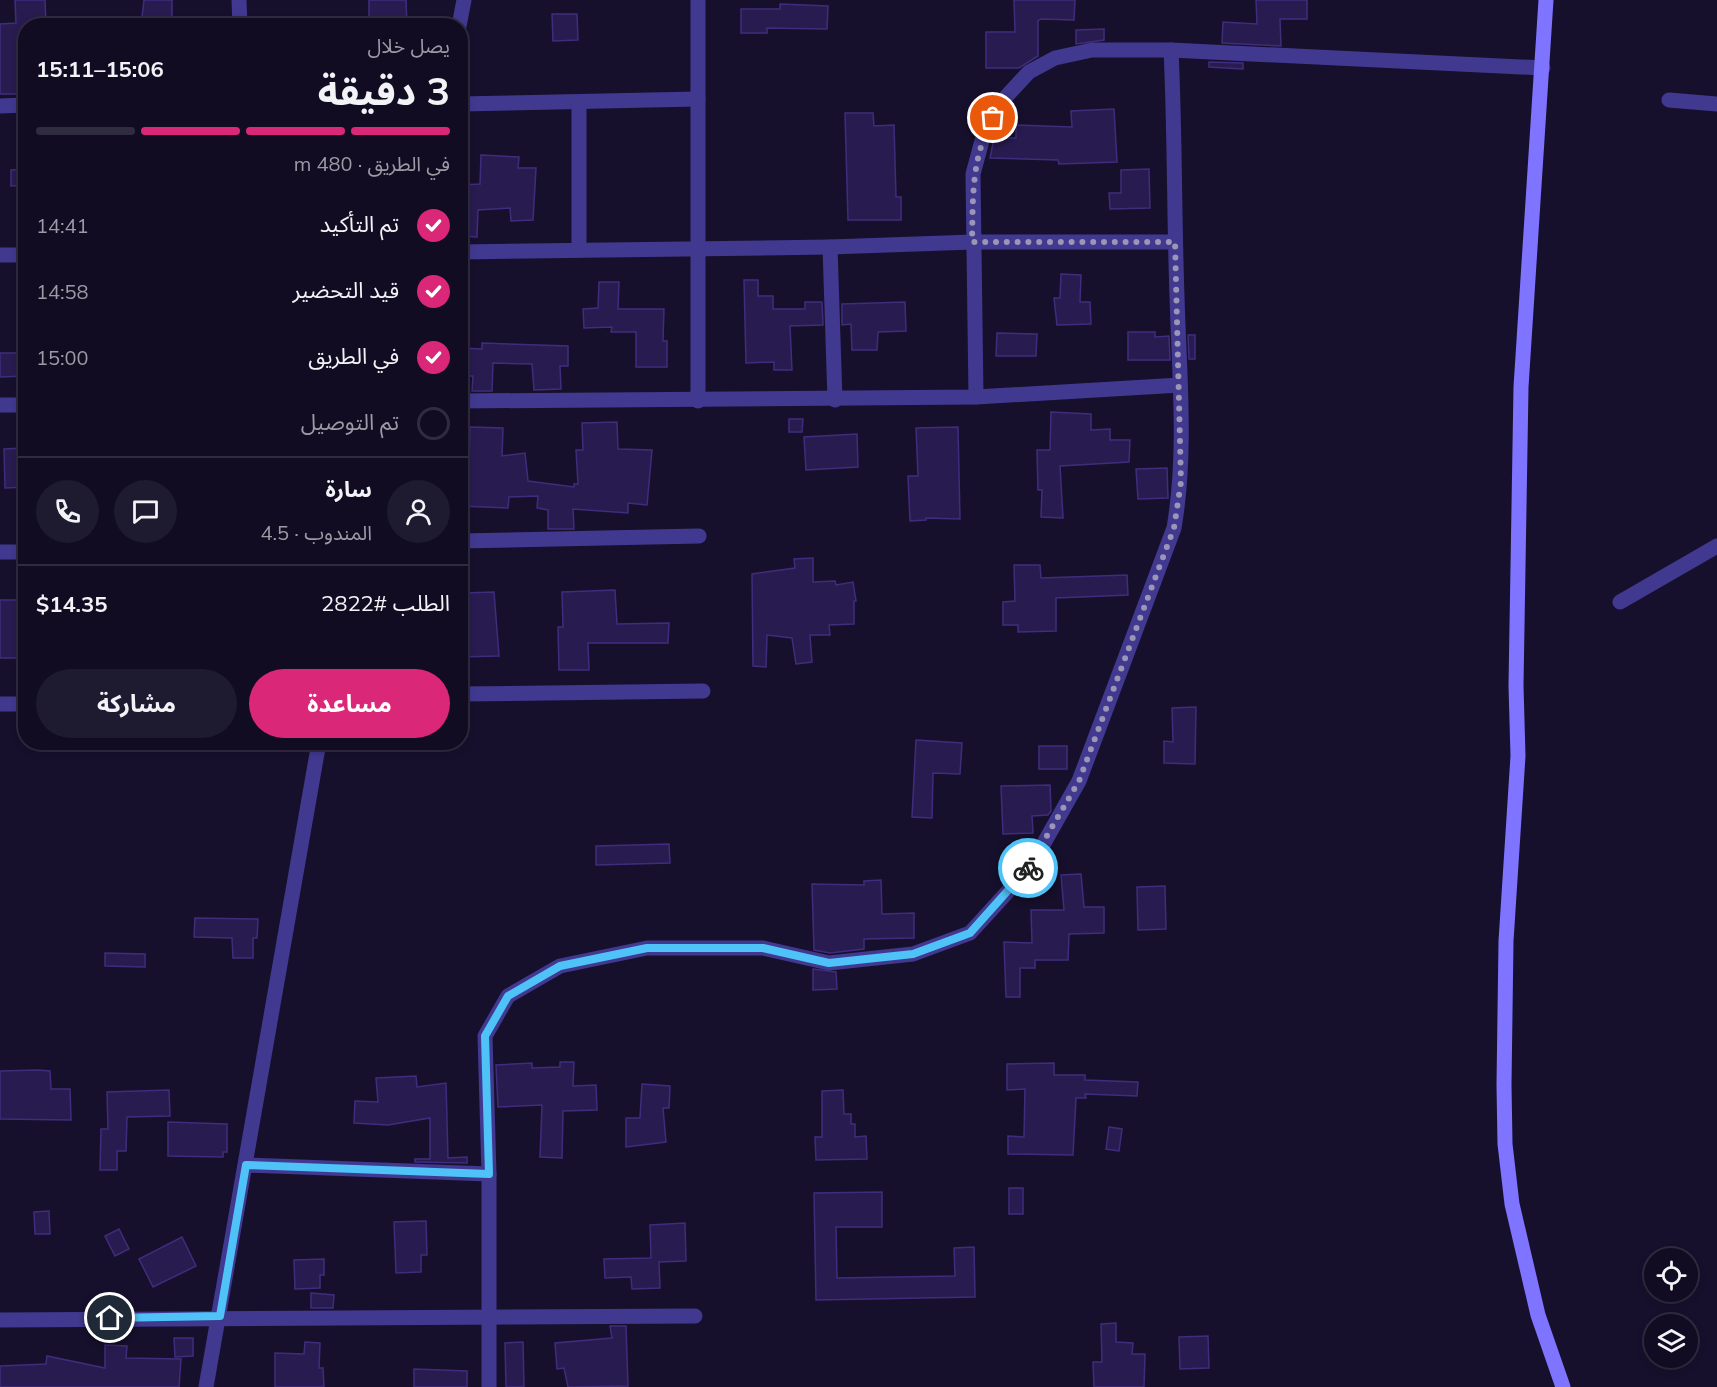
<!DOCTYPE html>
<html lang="ar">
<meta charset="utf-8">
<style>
body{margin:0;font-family:Mulish,"Noto Sans Arabic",sans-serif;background:#1e1a2f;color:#f1f3f6;direction:rtl;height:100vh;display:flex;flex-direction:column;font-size:22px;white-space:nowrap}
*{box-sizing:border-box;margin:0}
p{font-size:20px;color:#9c9ba5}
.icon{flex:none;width:33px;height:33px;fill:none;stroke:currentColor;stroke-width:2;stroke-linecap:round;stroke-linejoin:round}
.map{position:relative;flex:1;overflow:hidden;direction:ltr}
.panel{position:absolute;left:18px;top:18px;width:450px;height:732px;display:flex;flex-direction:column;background:#110c22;border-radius:24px;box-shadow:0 3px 9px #0003,0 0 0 2px #302c40;direction:rtl}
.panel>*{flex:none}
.controls{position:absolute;left:1644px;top:1248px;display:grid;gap:12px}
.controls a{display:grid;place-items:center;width:54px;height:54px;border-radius:50%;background:#110c22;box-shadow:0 3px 9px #0003,0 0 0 2px #302c40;font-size:30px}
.pin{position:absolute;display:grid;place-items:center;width:51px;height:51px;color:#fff;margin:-26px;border:3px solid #fff;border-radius:50%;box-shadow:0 2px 6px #0007}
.courier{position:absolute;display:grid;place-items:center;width:60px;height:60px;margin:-30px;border:4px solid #4fc3f7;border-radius:50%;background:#fff;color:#222;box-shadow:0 2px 8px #0007}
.headline em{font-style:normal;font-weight:700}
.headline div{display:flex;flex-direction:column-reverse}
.headline{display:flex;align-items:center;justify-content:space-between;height:102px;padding:0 18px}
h1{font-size:39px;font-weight:700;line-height:45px}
.bar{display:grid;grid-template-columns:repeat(4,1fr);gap:9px 6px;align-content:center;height:72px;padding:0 18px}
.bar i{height:8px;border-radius:4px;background:#302c40}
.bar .on{background:#db2777}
.bar p{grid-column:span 4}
.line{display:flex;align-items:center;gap:15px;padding:0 18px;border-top:2px solid #302c40}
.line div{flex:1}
.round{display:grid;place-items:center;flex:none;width:63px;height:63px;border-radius:32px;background:#1e1a2f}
ol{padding:0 18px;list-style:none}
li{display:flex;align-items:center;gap:18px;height:66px}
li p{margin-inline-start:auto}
li .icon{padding:6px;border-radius:50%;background:#db2777;color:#fff;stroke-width:4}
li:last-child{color:#9c9ba5}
li i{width:33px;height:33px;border:3px solid #302c40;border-radius:50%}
.button{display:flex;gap:12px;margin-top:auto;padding:12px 18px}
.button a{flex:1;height:69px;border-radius:36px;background:#db2777;color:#fff;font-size:24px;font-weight:700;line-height:69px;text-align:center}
.button a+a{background:#1e1a2f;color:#f1f3f6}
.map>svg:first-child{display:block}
</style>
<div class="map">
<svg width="1717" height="1387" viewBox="0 0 1717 1387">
<rect width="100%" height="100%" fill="#17102d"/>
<g fill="#281b4f" stroke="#402c7d" stroke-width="1.5">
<path d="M15 0H45L46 26H26V94H0V24L16 23Z"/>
<path d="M144 0H172V26H141Z"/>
<path d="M369 0H406L407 26H369Z"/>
<path d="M1014 0H1075L1074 20 1041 19 1038 21V56L1019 68H986V32H1015Z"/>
<path d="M1256 0H1307V19H1280L1281 46 1222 43 1223 22 1257 24Z"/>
<path d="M780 4 828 6 827 29 767 28V33H741V9H780Z"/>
<path d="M552 14H577L578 40 553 41Z"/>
<path d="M1104 29V40L1076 44V30Z"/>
<path d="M1209 62 1243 63V69L1209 67Z"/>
<path d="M1114 109 1117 162 1059 164 1058 160 990 158 994 138H1016V125L1072 127 1071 111Z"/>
<path d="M845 113H873L874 126 894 125 896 197H901V220H848Z"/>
<path d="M481 155 519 157 518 168H536L533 220 511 221 510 208 478 210 477 237 460 236V185L480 184Z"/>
<path d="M26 169V185L11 186V170Z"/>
<path d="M1149 169 1150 208 1110 209 1109 193H1121V170Z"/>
<path d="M1061 274 1081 275 1080 302H1090L1091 324 1057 325 1054 298H1060Z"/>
<path d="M744 280H758V296H773V309H805V302H822L823 325 790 326 792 370H774V362L746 363Z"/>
<path d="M599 282H619L618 309H664L663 341H667V367H636V332H611L612 327 584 328 583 309 598 308Z"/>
<path d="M905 302 906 331 878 332 877 350H852L851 324 842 325V304Z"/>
<path d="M1128 332H1155V337L1169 336 1170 360H1128Z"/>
<path d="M997 333 1037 334 1036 356H996Z"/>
<path d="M1188 335H1195V359H1189Z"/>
<path d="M482 343 568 346V366H560L561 389 534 390 532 364 493 363 492 391H472L473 376H460V348L482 349Z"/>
<path d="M0 353H26V376L0 377Z"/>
<path d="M1051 412 1091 414V430L1110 429V440H1130L1129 462 1060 466 1063 518 1041 517 1042 490H1038L1037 450H1050Z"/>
<path d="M789 419H803L802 432H789Z"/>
<path d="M617 422 618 449 652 450 647 505 628 503V513L573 509 574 529H548V510L537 508 538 496 509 497 508 508 460 506V465H469L470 427 503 428 502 456 525 453 528 481 574 487V484H578L576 450H583L582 423Z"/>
<path d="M958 427 960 519 926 518V520L910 521 908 476H918L916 428Z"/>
<path d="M857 434 858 467 806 470 804 437Z"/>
<path d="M24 448 26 487 5 488 4 449Z"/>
<path d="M1167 468 1168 498 1138 499 1136 469Z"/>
<path d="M813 558V582L835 581 836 585 853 582 856 601H854V624L829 625 830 635H810L812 662 796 664 792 638 767 635 766 667 753 666 752 574 795 568 794 559Z"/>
<path d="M1014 565H1040L1041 578 1127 575 1128 595 1056 598V631L1018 632V625H1003V602L1015 601Z"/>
<path d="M615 590 617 624 669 623 668 643H588L589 670H559L558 627H563L562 592Z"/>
<path d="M494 592 499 656 460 657V630H466L464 593Z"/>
<path d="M0 600H26V644H19L20 658H0Z"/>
<path d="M1196 707 1195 764 1164 763V741L1173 742 1172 708Z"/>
<path d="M916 740 962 743 960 774 933 773 932 818 912 817Z"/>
<rect x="1039" y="746" width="28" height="23"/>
<path d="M1050 785 1051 811 1048 815 1032 816 1033 833 1003 834 1001 786Z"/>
<path d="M669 844 670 863 596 865V846Z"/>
<path d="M1081 874 1084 907H1104V933L1069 934 1068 960H1035V968H1020V997H1006L1004 942 1032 943 1031 910H1064L1061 875Z"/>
<path d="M881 880 882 914 914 913V938L864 939V949L830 953 814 950 812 884 864 885V881Z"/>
<path d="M1165 886 1166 929 1138 930 1137 887Z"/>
<path d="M195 918 258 919 257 938H253V958H233L232 938 194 937Z"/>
<path d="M105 953 145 954V967L105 966Z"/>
<path d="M813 969 836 972 837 989 813 990Z"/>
<path d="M560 1062H574L573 1086 596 1085 597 1110 563 1111 562 1158 540 1157 542 1105 498 1107 496 1065 532 1063V1068L560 1067Z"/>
<path d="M1054 1063V1075H1085V1080L1138 1082 1137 1096 1085 1094 1086 1098H1076L1073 1155 1008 1154V1136L1024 1137 1025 1089 1007 1090V1064Z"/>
<path d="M37 1070 50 1071 51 1089H70L71 1120 0 1119V1071Z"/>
<path d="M416 1076 417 1087 446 1083 448 1158 467 1157V1163L415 1162V1159H430V1118L388 1125 354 1123 355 1101 378 1102 376 1078Z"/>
<path d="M642 1084 670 1086 669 1108H663L666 1142 626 1147V1118H640Z"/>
<path d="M169 1090 170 1116 127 1117 126 1151H117V1170H100L101 1129H108L107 1092Z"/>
<path d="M843 1090 844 1114H851V1124H855V1137L866 1136 867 1159 816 1160 815 1137H822V1091Z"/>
<path d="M168 1122 227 1124V1152H223V1157L168 1156Z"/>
<path d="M1109 1127 1122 1129 1119 1151 1106 1149Z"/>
<rect x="1009" y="1188" width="14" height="26"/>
<path d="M882 1192V1227H836L837 1278 955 1276 954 1248 974 1247 975 1297 816 1300 814 1193Z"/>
<path d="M49 1211 50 1234H35L34 1212Z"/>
<path d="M426 1221 427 1255H421V1272L396 1273 394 1222Z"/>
<path d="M685 1223 686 1261 659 1262 660 1288 632 1289 631 1277 605 1278 604 1259 651 1258 650 1225Z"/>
<path d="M119 1229 129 1249 115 1256 105 1236Z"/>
<path d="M182 1237 196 1266 153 1287 139 1259Z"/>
<path d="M324 1259V1275H320V1288L295 1289 294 1260Z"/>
<path d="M311 1293 334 1295 333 1308H311Z"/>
<path d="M1116 1323V1342L1133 1343 1132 1354H1145L1144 1387H1094L1093 1362H1102L1101 1324Z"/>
<path d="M610 1326H626L628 1386 568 1387 564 1368 557 1369 555 1343 612 1338Z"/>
<path d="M1208 1336 1209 1368 1180 1369 1179 1337Z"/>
<path d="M174 1338H193V1356L175 1357Z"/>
<path d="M305 1342 320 1343 319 1368H323L324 1387H275V1353L304 1354Z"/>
<path d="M523 1342 524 1387H506L505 1343Z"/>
<path d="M105 1345 127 1346 126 1358 181 1359 179 1387H0V1366L46 1364 47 1356 105 1368Z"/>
<path d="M414 1369 467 1371V1387H414Z"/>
</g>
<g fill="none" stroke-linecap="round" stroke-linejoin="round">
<g stroke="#41398f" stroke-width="15">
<path d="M239 0 240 26"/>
<path d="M459 26 464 0"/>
<path d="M1669 100 1717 104"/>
<path d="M460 104 698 99"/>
<path d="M0 106 26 105"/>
<path d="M830 247 835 400"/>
<path d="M579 250V102"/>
<path d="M460 252 830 247 973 242H1175"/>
<path d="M0 255H26"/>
<path d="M976 397 973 174 983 137 1003 100 1029 72 1055 58 1092 50H1171L1543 68"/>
<path d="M460 401 976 397 1180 385"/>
<path d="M698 401V0"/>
<path d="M0 405H26"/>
<path d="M460 541 699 536"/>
<path d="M0 552H26"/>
<path d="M1620 602 1717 546"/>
<path d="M460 694 703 691"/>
<path d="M0 704H26"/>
<path d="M246 1165 489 1174"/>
<path d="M0 1320 695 1316"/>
<path d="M206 1387 319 742"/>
<path d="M489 1387V1174L485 1036 508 996 560 966 647 948H763L829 963 913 954 970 933 1031 866 1079 781 1174 528C1187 452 1179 372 1177 296 1174 214 1175 132 1171 50"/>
</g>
<path stroke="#7e74ff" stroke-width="15" d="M1546 0 1521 387 1516 686 1518 756 1506 941 1504 1085 1505 1144 1512 1204 1538 1315 1563 1387"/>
</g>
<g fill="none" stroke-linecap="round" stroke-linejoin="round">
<path stroke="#9b95b6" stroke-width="6" stroke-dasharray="0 10.8" d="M993 118C971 158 973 198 972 242H1175L1181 482 1174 528 1079 781 1028 868"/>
<path stroke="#4fc3f7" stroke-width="8" d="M110 1318 220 1316 246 1165 489 1174 485 1036 508 996 560 966 647 948H763L829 963 913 954 970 933 1028 868"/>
</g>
</svg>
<div class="controls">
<a><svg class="icon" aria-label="locate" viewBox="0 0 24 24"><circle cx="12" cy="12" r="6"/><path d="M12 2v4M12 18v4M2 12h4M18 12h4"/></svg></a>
<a><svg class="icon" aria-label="layers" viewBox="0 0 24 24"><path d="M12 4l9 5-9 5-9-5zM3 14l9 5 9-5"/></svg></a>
</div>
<div class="pin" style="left:993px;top:118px;background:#ea580c"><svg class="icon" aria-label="bag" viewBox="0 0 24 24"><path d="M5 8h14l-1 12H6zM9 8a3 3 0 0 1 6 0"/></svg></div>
<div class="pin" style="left:110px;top:1318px;background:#1f2937"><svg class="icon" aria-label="home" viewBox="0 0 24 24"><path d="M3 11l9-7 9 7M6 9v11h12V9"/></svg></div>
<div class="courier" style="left:1028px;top:868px"><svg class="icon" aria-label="bike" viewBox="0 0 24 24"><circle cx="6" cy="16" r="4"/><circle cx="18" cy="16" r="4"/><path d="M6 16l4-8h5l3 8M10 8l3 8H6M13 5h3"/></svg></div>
<section class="panel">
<div class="headline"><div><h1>3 دقيقة</h1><p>يصل خلال</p></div><em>15:06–15:11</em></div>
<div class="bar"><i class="on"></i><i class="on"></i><i class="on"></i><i></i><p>في الطريق · 480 m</p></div>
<ol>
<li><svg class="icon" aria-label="check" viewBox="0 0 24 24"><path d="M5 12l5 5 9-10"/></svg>تم التأكيد<p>14:41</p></li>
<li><svg class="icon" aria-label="check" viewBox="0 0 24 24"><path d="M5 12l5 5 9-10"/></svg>قيد التحضير<p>14:58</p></li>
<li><svg class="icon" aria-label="check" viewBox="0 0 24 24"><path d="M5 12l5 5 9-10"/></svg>في الطريق<p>15:00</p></li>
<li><i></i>تم التوصيل</li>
</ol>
<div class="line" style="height:108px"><a class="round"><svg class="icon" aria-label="person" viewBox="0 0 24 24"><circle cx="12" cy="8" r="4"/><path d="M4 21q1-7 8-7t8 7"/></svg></a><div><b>سارة</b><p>المندوب · 4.5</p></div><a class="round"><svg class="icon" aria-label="chat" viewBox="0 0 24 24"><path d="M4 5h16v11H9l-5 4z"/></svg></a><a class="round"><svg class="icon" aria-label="phone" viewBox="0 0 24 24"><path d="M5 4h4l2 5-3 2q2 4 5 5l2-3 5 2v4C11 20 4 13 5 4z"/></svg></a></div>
<div class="line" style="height:78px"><div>الطلب #2822</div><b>$14.35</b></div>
<div class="button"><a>مساعدة</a><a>مشاركة</a></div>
</section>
</div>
